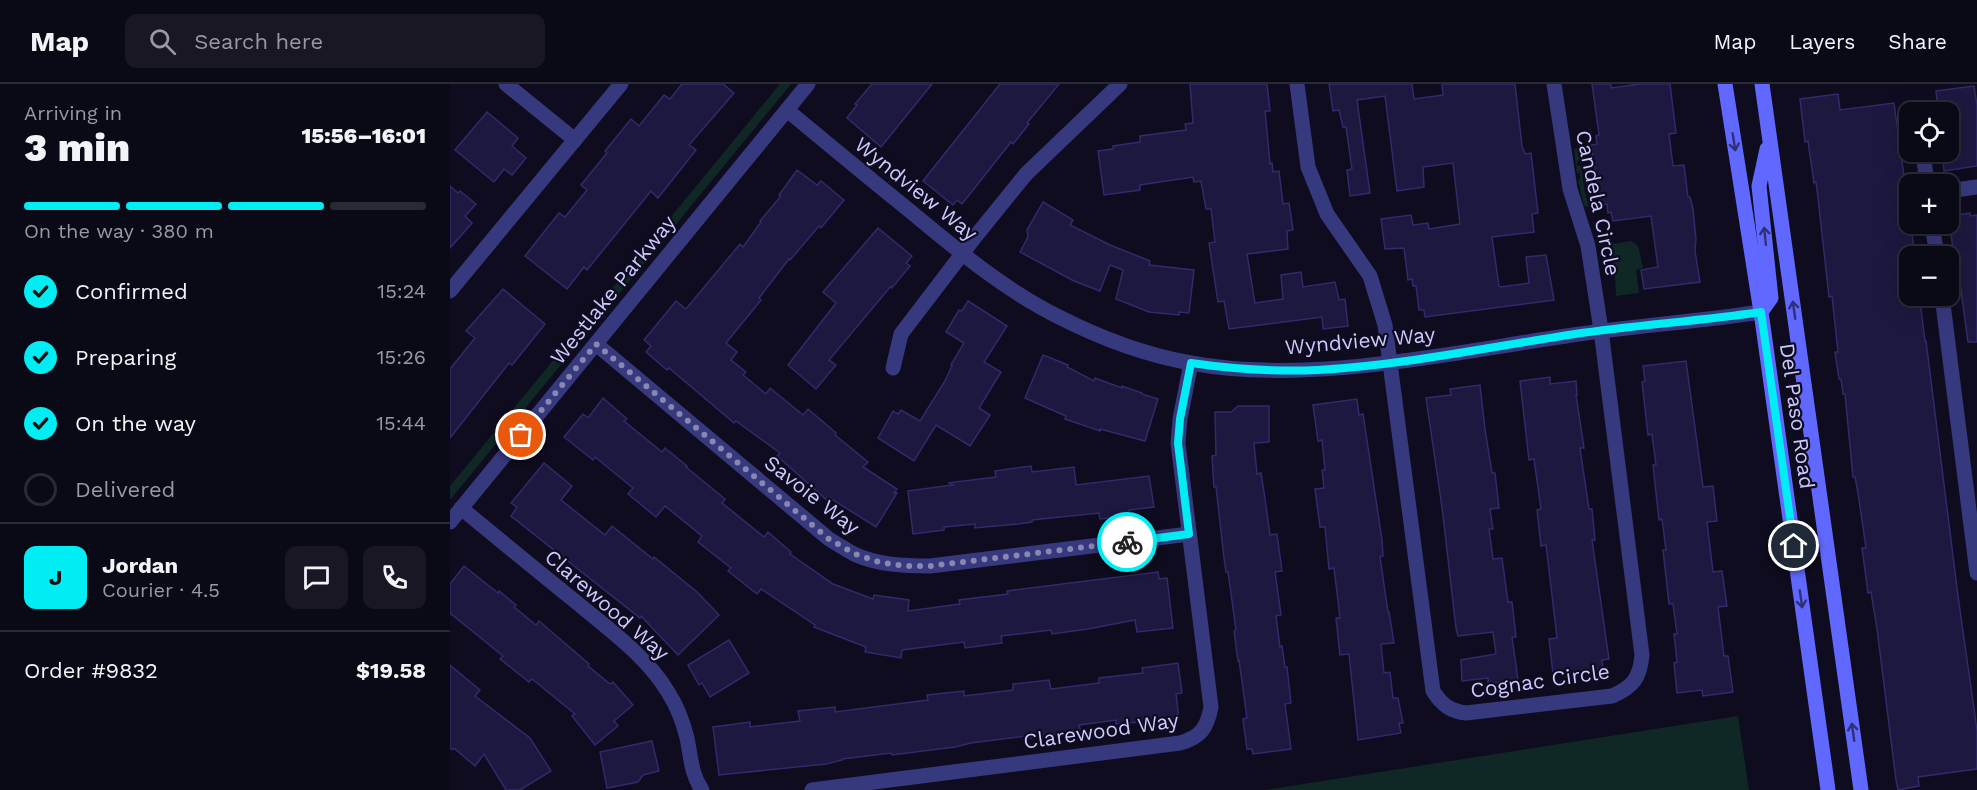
<!DOCTYPE html>
<meta charset="utf-8">
<style>
body{margin:0;font-family:"Work Sans",sans-serif;background:#181723;color:#f1f3f6;height:100vh;display:flex;flex-direction:column;font-size:22px;white-space:nowrap}
*{box-sizing:border-box;margin:0}
p{font-size:20px;color:#999aa1}
.icon{flex:none;width:33px;height:33px;fill:none;stroke:currentColor;stroke-width:2;stroke-linecap:round;stroke-linejoin:round}
.map{position:relative;flex:1;overflow:hidden}
.panel{display:flex;flex-direction:column;background:#0a0916;width:450px}
.panel>*{flex:none}
.controls{position:absolute;left:1449px;top:18px;display:grid;gap:12px}
.controls a{display:grid;place-items:center;width:60px;height:60px;border-radius:12px;background:#0a0916;box-shadow:0 6px 24px #0002,0 0 0 2px #2a2a35;font-size:30px}
.pin{position:absolute;display:grid;place-items:center;width:51px;height:51px;color:#fff;margin:-26px;border:3px solid #fff;border-radius:50%;box-shadow:0 2px 6px #0007}
.courier{position:absolute;display:grid;place-items:center;width:60px;height:60px;margin:-30px;border:4px solid #00edf4;border-radius:50%;background:#fff;color:#222;box-shadow:0 2px 8px #0007}
.headline em{font-style:normal;font-weight:800}
.headline div{display:flex;flex-direction:column-reverse}
.headline{display:flex;align-items:center;justify-content:space-between;height:102px;padding:0 24px}
h1{font-size:39px;font-weight:800;line-height:45px}
.bar{display:grid;grid-template-columns:repeat(4,1fr);gap:9px 6px;align-content:center;height:72px;padding:0 24px}
.bar i{height:8px;border-radius:4px;background:#2a2a35}
.bar .active{background:#00edf4}
.bar p{grid-column:span 4}
.line{display:flex;align-items:center;gap:15px;padding:0 24px;border-top:2px solid #2a2a35}
.line div{flex:1}
.round{display:grid;place-items:center;flex:none;width:63px;height:63px;border-radius:12px;background:#181723}
ol{padding:0 24px;list-style:none}
li{display:flex;align-items:center;gap:18px;height:66px}
li p{margin-inline-start:auto}
li .icon{padding:6px;border-radius:50%;background:#00edf4;color:#111;stroke-width:4}
li:last-child{color:#999aa1}
li i{width:33px;height:33px;border:3px solid #2a2a35;border-radius:50%}
header{display:flex;align-items:center;gap:36px;box-sizing:border-box;height:84px;padding:0 30px;background:#0a0916;border-bottom:2px solid #2a2a35}
header strong{font-size:28px}
nav{display:flex;gap:33px;margin-inline-start:auto;font-size:21px}
.search{width:420px;height:54px;background:#181723;display:flex;align-items:center;gap:15px;box-sizing:border-box;padding:0 21px;border-radius:12px;color:#999aa1;font-size:22px}
main{display:flex;flex:1;min-height:0}
.map>svg:first-child{display:block}
</style>
<header>
<strong>Map</strong>
<div class="search"><svg class="icon" aria-label="search" viewBox="0 0 24 24"><circle cx="10" cy="10" r="6"/><path d="M15 15l6 6"/></svg>Search here</div>
<nav><a>Map</a><a>Layers</a><a>Share</a></nav>
</header>
<main>
<section class="panel">
<div class="headline"><div><h1>3 min</h1><p>Arriving in</p></div><em>15:56–16:01</em></div>
<div class="bar"><i class="active"></i><i class="active"></i><i class="active"></i><i></i><p>On the way · 380 m</p></div>
<ol>
<li><svg class="icon" aria-label="check" viewBox="0 0 24 24"><path d="M5 12l5 5 9-10"/></svg>Confirmed<p>15:24</p></li>
<li><svg class="icon" aria-label="check" viewBox="0 0 24 24"><path d="M5 12l5 5 9-10"/></svg>Preparing<p>15:26</p></li>
<li><svg class="icon" aria-label="check" viewBox="0 0 24 24"><path d="M5 12l5 5 9-10"/></svg>On the way<p>15:44</p></li>
<li><i></i>Delivered</li>
</ol>
<div class="line" style="height:108px"><b class="round" style="background:#00edf4;color:#111">J</b><div><b>Jordan</b><p>Courier · 4.5</p></div><a class="round"><svg class="icon" aria-label="chat" viewBox="0 0 24 24"><path d="M4 5h16v11H9l-5 4z"/></svg></a><a class="round"><svg class="icon" aria-label="phone" viewBox="0 0 24 24"><path d="M5 4h4l2 5-3 2q2 4 5 5l2-3 5 2v4C11 20 4 13 5 4z"/></svg></a></div>
<div class="line" style="height:78px"><div>Order #9832</div><b>$19.58</b></div>
</section>
<div class="map">
<svg width="1527" height="706" viewBox="0 0 1527 706">
<rect width="100%" height="100%" fill="#0e0c1e"/>
<g fill="#0f2825">
<path d="M330 0H341L0 416V402Z"/>
<path d="M1129 63 1130 76 1127 77V82H1131L1135 109 1139 123 1134 122 1128 96 1130 95V89H1127L1124 65Z"/>
<path d="M1181 157 1188 162 1193 184 1186 186 1189 209 1166 212 1165 193 1157 161Z"/>
<path d="M1288 632 1299 706H815Z"/>
</g>
<g fill="#1d183f" stroke="#322a6b" stroke-width="1.5">
<path d="M232 0H273L284 9 239 61 246 66 208 114 201 107 137 186 134 183 117 205 75 172 109 129 115 133 137 106 131 101 157 69 155 67 181 35 189 42 214 11 220 15Z"/>
<path d="M422 0H482L431 63 397 34 407 21 405 20Z"/>
<path d="M550 0H609L577 39 579 40 563 60 561 58 512 120 507 116 503 121 473 97Z"/>
<path d="M740 0H817L820 27H815L820 80 822 79 823 88 829 87 833 120 839 119 843 146 837 147 838 165 797 170 805 219 833 215 831 191 851 188 853 203 885 198 889 216 895 215 898 242 873 245 872 233 779 245 774 217 768 218 759 159 765 158 761 125H756L751 97 744 98 743 93 690 101V106L654 111 648 67 663 65V62L690 58V52L736 46 735 40 743 39Z"/>
<path d="M879 0H962L964 15 993 11 992 1 993 0H1065L1072 62 1075 70 1081 69 1088 129 1082 130 1084 148 1042 153 1049 202 1051 203 1079 199 1076 173 1096 171 1104 216 975 233 974 226H969L966 202H963L962 195 958 196 954 164 935 165 931 135 961 131 963 141 978 139 979 145 1010 140 1003 79 973 83 974 103 947 107 935 12 907 16 920 109 900 112 897 86 902 85 896 43H893L889 26 883 27Z"/>
<path d="M1142 0H1161V4L1190 0H1220L1226 49 1219 50 1223 82 1234 81 1238 113H1240L1243 125 1246 155 1245 167 1250 198 1194 205 1191 186 1208 183 1201 132 1163 137 1161 128 1158 129 1157 120 1151 121 1141 61 1147 60 1146 52 1149 51Z"/>
<path d="M1524 2 1527 21V82L1494 87 1492 68H1498V28H1488L1486 7Z"/>
<path d="M1388 10 1390 26 1444 19 1465 172H1460V218L1470 217 1475 257H1476L1508 512 1527 646V685L1468 693 1469 702 1448 706 1446 696 1427 545 1421 508 1418 509 1412 464H1416L1408 409 1405 393H1403L1395 310H1393L1391 295H1389L1385 268H1388L1382 212 1379 213 1368 114 1366 98 1364 99 1358 57 1355 58 1350 15Z"/>
<path d="M37 28 68 54 62 62 76 74 62 91 54 85 44 98 5 66Z"/>
<path d="M347 86 367 101 371 97 394 116 371 144 369 142 340 176 339 175 309 214 311 216 276 259 287 268 281 276 296 288 293 291 316 310 320 304 353 331 358 325 386 349 385 351 418 378 413 383 447 405 444 409H447L426 443 380 414 378 417 327 372 330 369 286 337 284 339 219 284 217 286 196 268 201 262 194 256 226 217 236 225 290 160 293 163 311 138 310 137 331 112 329 111Z"/>
<path d="M0 102 8 109 10 107 26 120 15 132 22 139 0 164Z"/>
<path d="M593 118 623 136 620 141 660 161 700 177 699 181 744 186 739 229 729 228V231L699 228 666 215 673 186 660 181 650 207 624 197 570 168 578 153 577 146Z"/>
<path d="M1520 129V132L1527 131V258H1518L1510 199 1507 200 1499 132Z"/>
<path d="M428 144 462 172 456 179 460 182 442 204 441 202 379 276 386 281 366 305 338 281 386 219 373 208Z"/>
<path d="M53 205 95 240 62 281 59 279 0 354V285L25 254 16 247Z"/>
<path d="M518 217 557 242 534 278 551 288 529 324 540 331 520 362 486 341 464 377 428 354 443 327 448 330 451 326 470 337 495 297 502 282 501 281 514 259 496 248 509 226 512 227Z"/>
<path d="M593 271 618 281 617 283 644 297 645 294 672 304V302L692 309V310L708 315 695 357 650 345V347L615 335 616 332 575 314Z"/>
<path d="M1236 277 1253 403 1263 402 1267 437 1257 438 1263 488 1272 487 1277 522 1268 523 1274 572H1278L1283 608 1253 612 1252 606 1227 609 1224 579 1227 578 1224 550H1227L1223 520H1219L1213 466H1216L1212 435 1209 436 1206 409 1203 381H1206L1202 350 1198 351 1192 298 1195 297 1193 282Z"/>
<path d="M1100 293V300L1126 297 1127 311H1126L1134 364H1130L1139 425H1142L1145 456H1142L1159 575 1152 576 1153 584 1103 590 1099 555 1107 554 1102 511 1096 461 1091 462 1087 426 1091 425 1084 375 1079 376 1070 297Z"/>
<path d="M1030 301 1035 345 1042 389H1045L1049 424 1040 425 1043 445H1039L1043 475 1052 474 1058 518H1062L1066 553H1062L1068 596 1038 600V594L1012 597 1011 576 1046 570 1043 548 1008 552 1006 544 992 423 976 314 1001 311 1000 305Z"/>
<path d="M153 314 177 335 174 337 212 368 215 364 237 382 236 383 275 415 272 419 314 453 318 448 341 468 340 470 383 500 423 515 424 511 459 516 458 527 510 520 509 516 558 510 557 507 708 488 709 495 717 494 723 544 687 548 685 536 638 545 602 550 601 546 551 552 552 559 515 564 514 558 452 566 451 574 415 568 416 563 364 543 365 541 311 505 307 510 278 487 281 484 248 458 252 452 215 422 206 433 178 410 183 404 145 373 143 376 114 353 133 330 138 334Z"/>
<path d="M907 315 909 331 913 330 932 456 933 472 930 473 938 528H939L944 559 931 560 934 589 940 588 943 614H948L953 639H949L951 649 908 656 899 570 890 571 886 534H890L884 484 879 485 875 443H870L865 405 874 404 872 386H875L872 356 868 357 863 321Z"/>
<path d="M788 322H819V358L804 359 807 390 811 389 814 408 820 451 827 450 832 487 825 488 831 531 826 532 830 563 832 562 835 583H837L841 619 835 620 841 665 803 670 802 665H797L793 635 797 634 789 576 788 577 784 547 786 546 778 488H776L774 474 766 403H764L762 372 766 371 765 328H781Z"/>
<path d="M94 379 122 402 111 416 155 451 162 442 203 475 204 473 247 508 269 531 228 571 191 532 190 534 61 432 67 423 61 419Z"/>
<path d="M581 382 582 388 624 383 626 401 699 392 704 423 679 426V432L650 435 649 429 582 436V438L568 440 525 444V440L494 443V446L463 450 458 407 503 401 498 399 546 393 545 387Z"/>
<path d="M14 482 48 509 49 507 66 521 64 523 86 541 89 537 139 580 138 582 160 600 163 598 183 621 164 637 168 642 145 661 122 632 125 630 82 595 79 598 50 575 53 572 0 529V500Z"/>
<path d="M279 556 299 589 260 613 252 599 249 601 238 581Z"/>
<path d="M728 579 732 609 726 610 729 635 666 640V636L629 641 630 645 590 653 576 655V652L521 659 505 663 442 671 441 669 392 675V676L376 680 269 691 263 643 300 638V643L350 637 348 627 385 623V628L478 616 477 611 514 607V612L563 606V600L599 596 601 605 649 599V594L693 589 692 584Z"/>
<path d="M0 581 30 606 25 612 80 654 101 687 70 706H56L34 670 25 682 5 665H0Z"/>
<path d="M202 657 209 687 193 691 188 698 157 704 150 668Z"/>
</g>
<g fill="none" stroke-linecap="round" stroke-linejoin="round">
<g stroke="#37397e" stroke-width="15">
<path d="M56 0 125 56"/>
<path d="M847 0 858 83 877 130 920 192 935 241 983 607C992 621 1000 627 1016 629L1162 612C1183 603 1190 594 1192 571L1151 246 1138 162 1120 105 1104 0"/>
<path d="M337 26C378 60 419 94 460 127 506 165 553 205 607 232 648 253 695 271 741 279 858 301 999 269 1116 252 1180 242 1246 238 1311 228"/>
<path d="M1473 68 1477 100"/>
<path d="M1498 107 1527 103"/>
<path d="M1482 140 1487 172"/>
<path d="M0 207 171 0"/>
<path d="M1492 212 1527 489"/>
<path d="M146 260 379 455C387 460 395 465 404 470 427 481 455 482 480 482L739 450"/>
<path d="M443 284 451 250 525 153 576 90 670 0"/>
<path d="M11 424C51 457 91 490 131 522 162 548 197 573 218 608 227 622 233 638 237 654 241 673 241 690 252 706"/>
<path d="M0 438 358 0"/>
<path d="M362 706 730 659C751 653 757 644 761 623L728 359 730 335 741 279"/>
</g>
<g stroke="#6068ff" stroke-width="15">
<path d="M1275 0 1311 228 1378 706"/>
<path d="M1312 0 1411 706"/>
<path d="M1311 228 1321 214 1309 102 1317 65"/>
</g>
</g>
<defs><path id="oneway-shaft" d="M-6 0H5M1.5-3L5.5 0L1.5 3" fill="none" stroke-width="1.6" stroke-linecap="round" stroke-linejoin="round" transform="scale(1.5)"/></defs>
<g stroke="#2f3178">
<use href="#oneway-shaft" transform="translate(1284 58) rotate(81)"/>
<use href="#oneway-shaft" transform="translate(1315 152) rotate(-96)"/>
<use href="#oneway-shaft" transform="translate(1344 226) rotate(-98)"/>
<use href="#oneway-shaft" transform="translate(1351 515) rotate(82)"/>
<use href="#oneway-shaft" transform="translate(1403 648) rotate(-98)"/>
</g>
<g fill="none" stroke-linecap="round" stroke-linejoin="round">
<path stroke="#8987b0" stroke-width="6" stroke-dasharray="0 10.8" d="M71 351 146 260 379 455 405 470 429 478 454 482H480L677 458"/>
<path stroke="#00edf4" stroke-width="8" d="M677 458 739 450 728 359 730 335 741 279C783 285 825 288 868 286 954 281 1040 263 1125 250 1187 241 1249 237 1311 228L1344 462"/>
</g>
<g text-anchor="middle" stroke-width="4.5" stroke-linejoin="round" paint-order="stroke">
<g font-size="21" fill="#cbc9ff" stroke="#0e0c1e">
<text transform="translate(466 105) rotate(39)" y="7">Wyndview Way</text>
<text transform="translate(1148 119) rotate(78)" y="7">Candela Circle</text>
<text transform="translate(163 206) rotate(-51)" y="7">Westlake Parkway</text>
<text transform="translate(910 257) rotate(-5)" y="7">Wyndview Way</text>
<text transform="translate(1347 332) rotate(82)" y="7">Del Paso Road</text>
<text transform="translate(362 411) rotate(38)" y="7">Savoie Way</text>
<text transform="translate(157 521) rotate(41)" y="7">Clarewood Way</text>
<text transform="translate(1090 597) rotate(-8)" y="7">Cognac Circle</text>
<text transform="translate(651 647) rotate(-8)" y="7">Clarewood Way</text>
</g>
</g>
</svg>
<div class="controls">
<a><svg class="icon" aria-label="locate" viewBox="0 0 24 24"><circle cx="12" cy="12" r="6"/><path d="M12 2v4M12 18v4M2 12h4M18 12h4"/></svg></a>
<a>+</a>
<a>−</a>
</div>
<div class="pin" style="left:71px;top:351px;background:#ea580c"><svg class="icon" aria-label="bag" viewBox="0 0 24 24"><path d="M5 8h14l-1 12H6zM9 8a3 3 0 0 1 6 0"/></svg></div>
<div class="pin" style="left:1344px;top:462px;background:#1f2937"><svg class="icon" aria-label="home" viewBox="0 0 24 24"><path d="M3 11l9-7 9 7M6 9v11h12V9"/></svg></div>
<div class="courier" style="left:677px;top:458px"><svg class="icon" aria-label="bike" viewBox="0 0 24 24"><circle cx="6" cy="16" r="4"/><circle cx="18" cy="16" r="4"/><path d="M6 16l4-8h5l3 8M10 8l3 8H6M13 5h3"/></svg></div>
</div>
</main>
